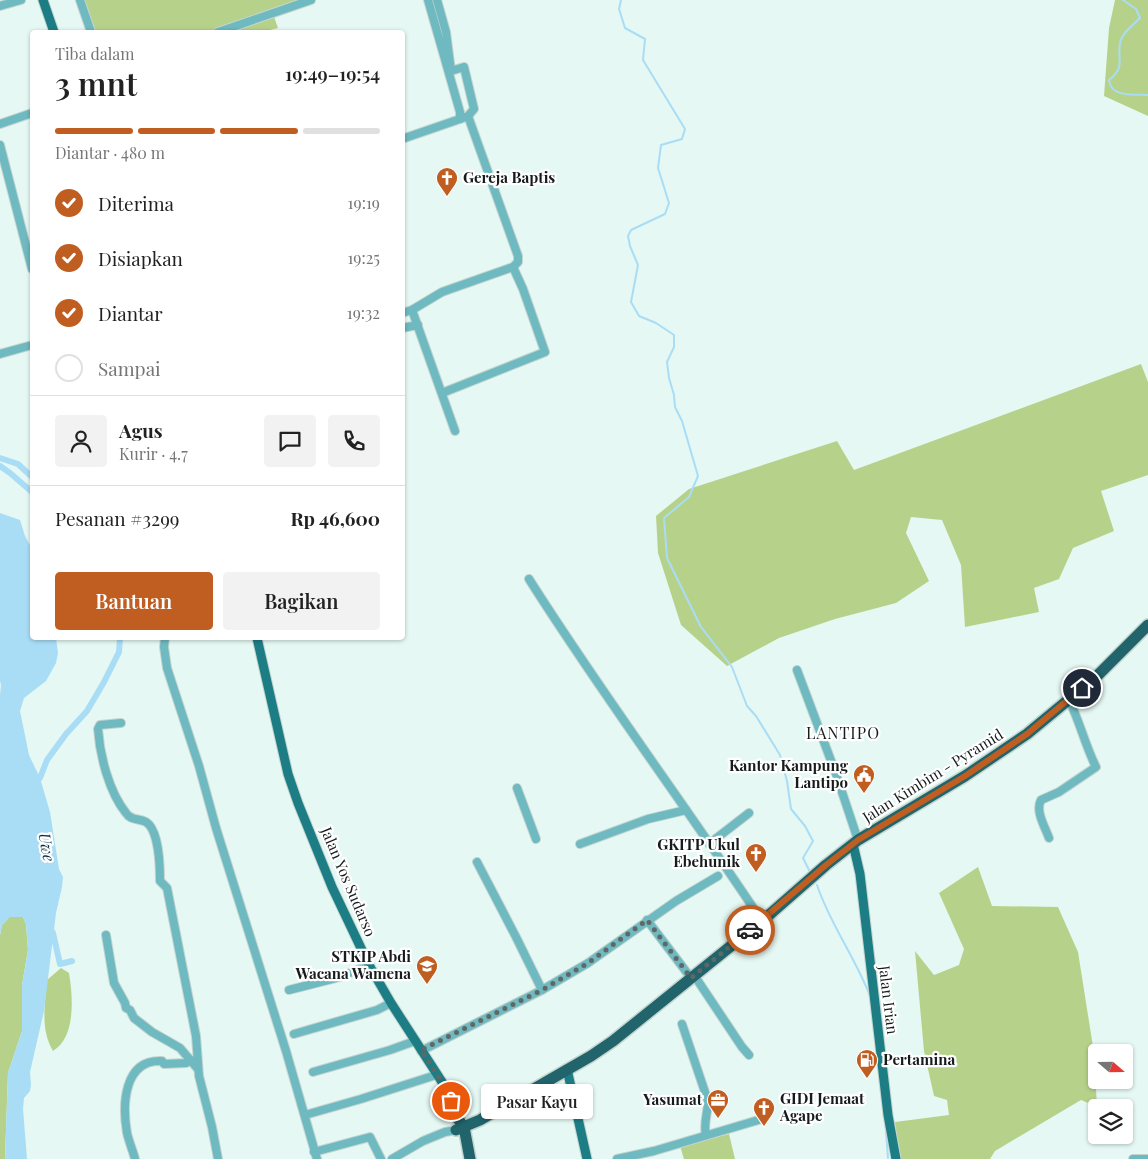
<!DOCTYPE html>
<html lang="id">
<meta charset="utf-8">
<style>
body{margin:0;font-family:"Playfair Display",serif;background:#f2f2f2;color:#222;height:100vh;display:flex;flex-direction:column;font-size:19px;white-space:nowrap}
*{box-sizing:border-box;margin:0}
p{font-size:16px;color:#767676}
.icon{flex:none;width:28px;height:28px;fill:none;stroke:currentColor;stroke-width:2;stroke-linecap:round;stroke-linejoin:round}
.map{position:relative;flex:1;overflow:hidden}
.drawer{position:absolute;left:30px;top:30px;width:375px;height:610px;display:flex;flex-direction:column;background:#fff;border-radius:5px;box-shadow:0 1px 4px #0004}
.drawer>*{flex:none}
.needle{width:32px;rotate:110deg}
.buttons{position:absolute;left:1088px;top:1044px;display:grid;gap:10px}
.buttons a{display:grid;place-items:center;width:45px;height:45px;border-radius:5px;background:#fff;box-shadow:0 1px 4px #0004;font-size:25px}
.pin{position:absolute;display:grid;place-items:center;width:42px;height:42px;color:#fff;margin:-21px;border:2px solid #fff;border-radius:50%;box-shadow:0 1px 5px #0007}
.courier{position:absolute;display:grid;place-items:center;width:50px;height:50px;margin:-25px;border:4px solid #c05e21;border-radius:50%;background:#fff;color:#222;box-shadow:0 1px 6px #0007}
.bubble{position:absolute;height:35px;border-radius:5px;background:#fff;box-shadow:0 1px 4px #0004;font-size:16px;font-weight:600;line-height:35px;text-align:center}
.headline em{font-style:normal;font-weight:600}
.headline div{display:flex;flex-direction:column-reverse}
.headline{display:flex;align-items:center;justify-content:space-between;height:85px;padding:0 25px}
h1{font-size:32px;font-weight:600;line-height:38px}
.bar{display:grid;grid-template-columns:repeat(4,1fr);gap:8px 5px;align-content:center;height:60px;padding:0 25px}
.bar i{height:6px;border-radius:4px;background:#e0e0e0}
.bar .selected{background:#c05e21}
.bar p{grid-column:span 4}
.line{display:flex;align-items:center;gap:12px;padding:0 25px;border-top:1px solid #e0e0e0}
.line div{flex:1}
.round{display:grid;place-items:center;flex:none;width:52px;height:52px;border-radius:5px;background:#f2f2f2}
ol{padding:0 25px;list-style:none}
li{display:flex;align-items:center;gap:15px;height:55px}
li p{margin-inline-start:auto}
li .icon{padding:5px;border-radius:50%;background:#c05e21;color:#fff;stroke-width:4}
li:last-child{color:#767676}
li i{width:28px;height:28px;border:2px solid #e0e0e0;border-radius:50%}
.button{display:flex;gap:10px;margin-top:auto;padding:10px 25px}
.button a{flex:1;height:58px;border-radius:5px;background:#c05e21;color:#fff;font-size:20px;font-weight:600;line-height:58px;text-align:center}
.button a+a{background:#f2f2f2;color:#222}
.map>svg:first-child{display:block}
</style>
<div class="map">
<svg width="1148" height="1159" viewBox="0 0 1148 1159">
<rect width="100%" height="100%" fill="#e5f8f3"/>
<g fill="#b6d28a">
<path d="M83 0H312L273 14 278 28 262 32H93Z"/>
<path d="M1115 0H1148V116L1104 96 1109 28Z"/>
<path d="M1141 364 1148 382V475L1101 491 1114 531 1073 548 1059 579 1034 588 1039 612 965 627 961 565 942 520 911 517 906 533 929 581 896 603 835 619 779 638 727 666 681 625 658 553 656 516 689 489 837 441 854 470Z"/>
<path d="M978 867 992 906 1058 907 1078 952 1094 1053 1097 1107 1081 1100 995 1151 990 1159H899L895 1122 949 1115 947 1100 934 1096 924 1051 915 951 934 975 959 965 964 949 939 893Z"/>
<path d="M10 916 23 917 26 924 28 950 22 985V1031L8 1073 5 1159H0V935L2 925Z"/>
<path d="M61 968 69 973C73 997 76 1037 53 1051 40 1029 45 1004 47 980Z"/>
<path d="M729 1134 735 1159H684L680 1146Z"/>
</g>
<path fill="#a9ddf6" d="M0 513 20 520 25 536 32 549V638H56L58 653 56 663 46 681 24 698 20 711 29 755 40 778 50 812 59 869 63 877 62 887 56 913 44 1011 30 1072 31 1085 30 1091 24 1098 23 1109 27 1159H5L8 1073 22 1031V985L28 950 26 924 23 917H10L2 925 0 935V695L1 685 0 681Z"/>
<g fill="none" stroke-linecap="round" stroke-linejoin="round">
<g stroke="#a9ddf6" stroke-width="2">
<path d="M621 0 619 9 625 28 645 39 643 60 685 129 682 139 661 145 658 168 669 203 665 214 631 230 628 236 630 246 638 265 631 302 639 316 656 323 674 335V347L667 362 669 378 674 395 675 407 682 421 698 476 689 497 664 518 667 558 701 627 732 667 747 706 756 716 780 755 787 781 791 809 805 826 813 841 803 858 809 870"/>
<path d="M1123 0 1136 9 1140 18C1133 25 1122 33 1120 43 1117 61 1126 66 1109 80 1111 98 1134 94 1148 95"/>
<path d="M817 885C830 924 855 957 870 996"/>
<path d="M885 1119 888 1158"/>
</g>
<g stroke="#a9ddf6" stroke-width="6">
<path d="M0 458 18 464 32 477"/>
<path d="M0 466 10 473 32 492"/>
<path d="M36 783 40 778 47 760 66 734 87 711 104 682 119 652 120 638"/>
<path d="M49 926 53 933 60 964 72 961"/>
</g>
<g stroke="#c4d5d0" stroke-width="10">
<g id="minor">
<path d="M80 0 91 32"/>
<path d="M428 0 460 112V119"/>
<path d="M0 6 21 0"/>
<path d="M218 32 311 0"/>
<path d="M0 124 32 113"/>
<path d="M402 139 460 119 468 116 474 109 464 67 451 71 446 32 437 0"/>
<path d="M0 145 32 269"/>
<path d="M412 310 455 431"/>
<path d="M402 313 412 310 442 292 513 267 518 262V256L468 116"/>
<path d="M402 328 418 325"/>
<path d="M0 354 32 345"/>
<path d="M442 393 545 352 523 289 513 267"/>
<path d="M529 579C603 696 686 806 762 921"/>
<path d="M165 638 164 647 167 668 199 766 216 828 286 1051 317 1159"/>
<path d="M797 670 836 774 858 840"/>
<path d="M121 723 100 725 98 729C100 756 109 792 126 813 131 821 139 818 146 822 159 830 160 867 160 881L167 888 196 1036 199 1076 212 1127 218 1159"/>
<path d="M517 788 536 839"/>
<path d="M1049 838C1045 827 1035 811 1041 800L1059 792 1096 767C1085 745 1080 722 1069 700"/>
<path d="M580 844 648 819 686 810"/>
<path d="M709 844 749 813"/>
<path d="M477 862 516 937 542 990"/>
<path d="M647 920 691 978"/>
<path d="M106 935 114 983 125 1003 126 1008 130 1010 134 1018 152 1032 180 1048 197 1068"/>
<path d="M694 975 742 1047 749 1055"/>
<path d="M289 990 340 977 369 965"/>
<path d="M682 1024 708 1101C708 1113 703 1124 706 1135"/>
<path d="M294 1034 377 1010 391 1003"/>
<path d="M421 1051 542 990 588 963 676 901 718 876"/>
<path d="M313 1072 390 1050 415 1041"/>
<path d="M305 1115 361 1099 436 1075"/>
<path d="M314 1152 370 1137 381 1159"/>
<path d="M135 1159C133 1151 129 1142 127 1133 122 1104 124 1059 162 1061L164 1064 186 1063 191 1060"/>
<path d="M392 1159 423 1141 445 1132 456 1130"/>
<path d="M617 1159 654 1151 765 1118"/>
<path d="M1133 1159H1147"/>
</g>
</g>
<g stroke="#c4d5d0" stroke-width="11">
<g id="major">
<path d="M43 0 54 32"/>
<path d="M257 638 288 774 298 803 332 887 369 965 391 1003 444 1085 458 1119"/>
<path d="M853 844 860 874 888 1115 896 1159"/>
<path d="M567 1069 587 1159"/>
</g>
</g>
<g stroke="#c4d5d0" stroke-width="14">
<g id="highway">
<path d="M458 1119 464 1127 470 1159"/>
<path d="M456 1130 480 1120 591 1056 613 1041 762 921 826 865 858 840 965 776 1027 734 1096 677 1148 625"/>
</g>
</g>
<use href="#minor" stroke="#6fb9c0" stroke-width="8"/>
<use href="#major" stroke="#1d7d85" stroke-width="9"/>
<use href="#highway" stroke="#21646b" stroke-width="11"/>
</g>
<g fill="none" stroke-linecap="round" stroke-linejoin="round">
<path stroke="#5e6967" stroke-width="5" stroke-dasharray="0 9" d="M451 1101 444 1085 421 1050 542 990 588 963 647 920 691 978 750 930"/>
<path stroke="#c05e21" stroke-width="6" d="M750 930 826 865 858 840 965 776 1027 734 1082 688"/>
</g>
<defs>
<g id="church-pin" transform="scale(1.125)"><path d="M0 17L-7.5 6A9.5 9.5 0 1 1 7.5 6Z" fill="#c05e21" stroke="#fff"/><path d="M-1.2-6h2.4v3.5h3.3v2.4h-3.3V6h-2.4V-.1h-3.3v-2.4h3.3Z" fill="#fff"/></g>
<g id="civic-pin" transform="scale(1.125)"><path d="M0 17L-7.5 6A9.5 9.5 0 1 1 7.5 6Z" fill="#c05e21" stroke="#fff"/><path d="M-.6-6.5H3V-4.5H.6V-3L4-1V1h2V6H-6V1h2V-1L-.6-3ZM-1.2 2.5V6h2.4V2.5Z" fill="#fff"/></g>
<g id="university-pin" transform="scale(1.125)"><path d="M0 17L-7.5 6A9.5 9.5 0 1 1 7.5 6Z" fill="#c05e21" stroke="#fff"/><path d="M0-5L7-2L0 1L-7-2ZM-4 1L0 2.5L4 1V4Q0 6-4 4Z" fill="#fff"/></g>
<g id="fuel-pin" transform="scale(1.125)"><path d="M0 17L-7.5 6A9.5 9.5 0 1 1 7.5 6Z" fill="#c05e21" stroke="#fff"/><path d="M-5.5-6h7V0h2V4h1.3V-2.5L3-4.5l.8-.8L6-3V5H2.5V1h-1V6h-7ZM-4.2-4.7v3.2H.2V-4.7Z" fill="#fff"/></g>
<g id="office-pin" transform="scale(1.125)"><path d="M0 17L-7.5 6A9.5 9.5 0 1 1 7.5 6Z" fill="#c05e21" stroke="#fff"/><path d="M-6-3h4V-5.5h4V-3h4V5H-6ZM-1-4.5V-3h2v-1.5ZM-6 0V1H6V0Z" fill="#fff"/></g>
</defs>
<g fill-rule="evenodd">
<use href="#church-pin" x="447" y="178"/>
<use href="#civic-pin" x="864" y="775"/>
<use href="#church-pin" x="756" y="854"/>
<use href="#university-pin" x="427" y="966"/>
<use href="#fuel-pin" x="867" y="1060"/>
<use href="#office-pin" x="718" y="1100"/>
<use href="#church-pin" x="764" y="1108"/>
</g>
<g text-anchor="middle" stroke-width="4.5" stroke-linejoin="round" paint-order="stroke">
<g font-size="15" font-weight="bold" fill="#161c1b" stroke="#fff" text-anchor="end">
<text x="463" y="183" text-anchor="start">Gereja Baptis</text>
<text x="848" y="771">Kantor Kampung<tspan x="848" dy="17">Lantipo</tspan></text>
<text x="740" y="850">GKITP Ukul<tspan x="740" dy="17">Ebehunik</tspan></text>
<text x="411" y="962">STKIP Abdi<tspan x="411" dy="17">Wacana Wamena</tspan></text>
<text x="883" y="1065" text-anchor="start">Pertamina</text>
<text x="780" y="1104" text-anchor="start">GIDI Jemaat<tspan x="780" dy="17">Agape</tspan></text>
<text x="702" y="1105">Yasumat</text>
</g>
<g font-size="15" fill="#161c1b" stroke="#fff">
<text transform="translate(933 776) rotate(-32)" y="5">Jalan Kimbim - Pyramid</text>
<text transform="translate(348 882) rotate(67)" y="5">Jalan Yos Sudarso</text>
<text transform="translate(888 1000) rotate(83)" y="5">Jalan Irian</text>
</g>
<g font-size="16" letter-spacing="1" fill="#161c1b" stroke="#fff">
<text x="843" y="739">LANTIPO</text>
</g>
<g font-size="16" font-style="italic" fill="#053041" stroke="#fff">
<text transform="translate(47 847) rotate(80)" y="6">Uwe</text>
</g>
</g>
</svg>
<div class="buttons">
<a><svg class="needle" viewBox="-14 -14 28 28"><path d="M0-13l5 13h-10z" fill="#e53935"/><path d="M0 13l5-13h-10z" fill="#767676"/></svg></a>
<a><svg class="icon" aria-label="layers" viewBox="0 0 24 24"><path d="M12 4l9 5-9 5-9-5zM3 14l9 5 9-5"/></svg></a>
</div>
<div class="pin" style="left:451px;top:1101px;background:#ea580c"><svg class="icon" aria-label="bag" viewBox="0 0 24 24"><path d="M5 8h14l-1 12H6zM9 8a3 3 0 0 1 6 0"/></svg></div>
<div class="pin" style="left:1082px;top:688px;background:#1f2937"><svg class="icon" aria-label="home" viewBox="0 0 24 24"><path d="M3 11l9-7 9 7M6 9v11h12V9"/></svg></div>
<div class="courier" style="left:750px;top:930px"><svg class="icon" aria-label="car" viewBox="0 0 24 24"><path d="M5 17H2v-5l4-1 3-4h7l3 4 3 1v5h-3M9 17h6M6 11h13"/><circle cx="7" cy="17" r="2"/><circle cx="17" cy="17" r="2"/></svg></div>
<div class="bubble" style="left:481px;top:1084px;width:112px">Pasar Kayu</div>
<section class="drawer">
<div class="headline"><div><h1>3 mnt</h1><p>Tiba dalam</p></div><em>19:49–19:54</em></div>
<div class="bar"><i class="selected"></i><i class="selected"></i><i class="selected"></i><i></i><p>Diantar · 480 m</p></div>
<ol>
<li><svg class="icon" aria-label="check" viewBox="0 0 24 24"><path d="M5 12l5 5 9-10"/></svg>Diterima<p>19:19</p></li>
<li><svg class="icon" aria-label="check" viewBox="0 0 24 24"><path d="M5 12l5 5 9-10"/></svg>Disiapkan<p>19:25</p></li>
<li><svg class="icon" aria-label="check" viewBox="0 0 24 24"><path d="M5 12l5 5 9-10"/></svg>Diantar<p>19:32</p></li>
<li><i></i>Sampai</li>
</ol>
<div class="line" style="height:90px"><a class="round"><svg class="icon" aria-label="person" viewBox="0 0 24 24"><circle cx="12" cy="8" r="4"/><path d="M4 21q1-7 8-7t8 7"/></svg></a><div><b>Agus</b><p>Kurir · 4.7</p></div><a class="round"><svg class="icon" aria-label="chat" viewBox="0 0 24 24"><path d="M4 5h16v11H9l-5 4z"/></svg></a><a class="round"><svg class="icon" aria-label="phone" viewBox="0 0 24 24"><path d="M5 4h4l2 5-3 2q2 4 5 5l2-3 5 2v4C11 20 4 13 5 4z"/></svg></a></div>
<div class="line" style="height:65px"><div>Pesanan #3299</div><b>Rp 46,600</b></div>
<div class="button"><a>Bantuan</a><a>Bagikan</a></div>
</section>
</div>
